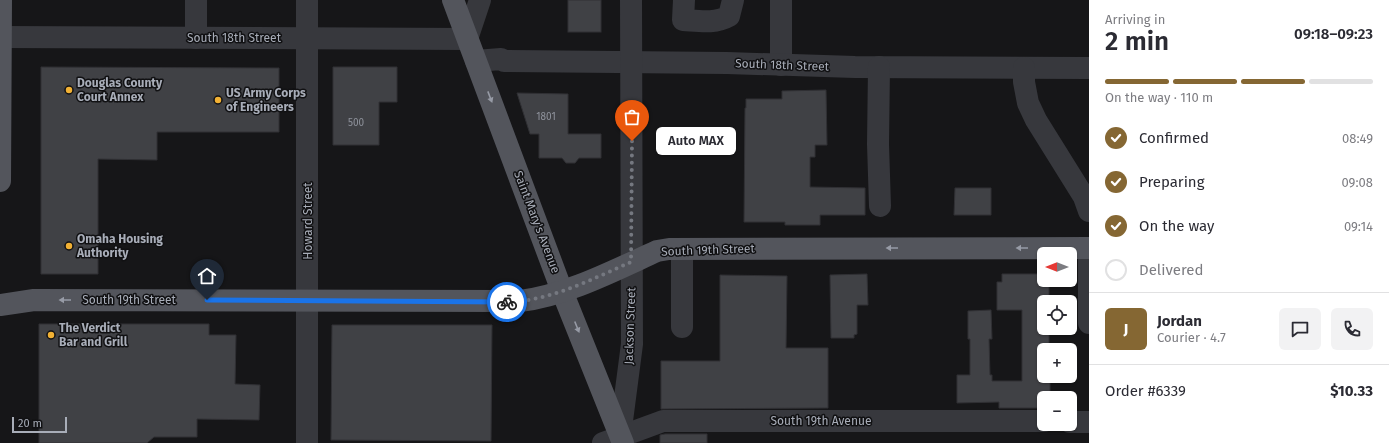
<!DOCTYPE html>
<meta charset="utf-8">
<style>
body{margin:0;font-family:"Fira Sans",sans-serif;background:#f2f2f3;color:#2b2b33;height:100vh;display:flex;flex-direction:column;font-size:15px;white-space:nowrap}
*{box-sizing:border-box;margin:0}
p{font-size:13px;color:#7c7c81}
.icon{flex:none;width:22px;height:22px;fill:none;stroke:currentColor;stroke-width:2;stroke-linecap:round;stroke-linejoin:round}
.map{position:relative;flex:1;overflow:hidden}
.side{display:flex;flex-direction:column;background:#fff;width:300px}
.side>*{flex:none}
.needle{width:26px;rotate:270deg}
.controls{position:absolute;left:1037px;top:247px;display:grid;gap:8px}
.controls a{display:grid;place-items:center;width:40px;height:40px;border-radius:6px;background:#fff;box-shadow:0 1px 3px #0004;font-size:20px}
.scale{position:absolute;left:12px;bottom:10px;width:55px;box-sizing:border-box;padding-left:4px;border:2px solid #a8adb8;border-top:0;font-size:11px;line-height:14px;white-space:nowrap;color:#a8adb8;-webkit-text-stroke:3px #111113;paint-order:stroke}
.pin{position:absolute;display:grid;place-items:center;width:34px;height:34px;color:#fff;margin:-41px -17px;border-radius:50% 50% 50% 0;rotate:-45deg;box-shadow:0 0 4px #0007}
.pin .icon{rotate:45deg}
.courier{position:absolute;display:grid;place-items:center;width:40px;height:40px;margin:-20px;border:3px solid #1a73e8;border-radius:50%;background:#fff;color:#222;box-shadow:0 1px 5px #0007}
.bubble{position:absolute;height:28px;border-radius:6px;background:#fff;box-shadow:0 1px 3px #0004;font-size:13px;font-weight:600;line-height:28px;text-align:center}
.head em{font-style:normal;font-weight:600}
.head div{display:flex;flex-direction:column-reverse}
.head{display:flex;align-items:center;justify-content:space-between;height:68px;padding:0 16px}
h1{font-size:26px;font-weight:600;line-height:30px}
.bar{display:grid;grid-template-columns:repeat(4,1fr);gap:6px 4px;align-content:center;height:48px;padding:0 16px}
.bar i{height:5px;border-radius:3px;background:#e1e1e2}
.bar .selected{background:#856733}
.bar p{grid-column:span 4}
.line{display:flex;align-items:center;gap:10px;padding:0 16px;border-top:1px solid #e1e1e2}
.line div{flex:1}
.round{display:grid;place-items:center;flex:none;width:42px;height:42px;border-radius:6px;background:#f2f2f3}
ol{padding:0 16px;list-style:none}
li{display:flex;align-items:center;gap:12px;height:44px}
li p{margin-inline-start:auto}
li .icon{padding:4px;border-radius:50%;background:#856733;color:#fff;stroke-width:4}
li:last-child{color:#7c7c81}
li i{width:22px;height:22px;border:2px solid #e1e1e2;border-radius:50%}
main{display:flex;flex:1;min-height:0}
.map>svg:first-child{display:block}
</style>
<main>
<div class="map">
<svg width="1089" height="443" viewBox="0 0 1089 443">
<rect width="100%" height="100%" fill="#161618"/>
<g fill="#404145" stroke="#303034">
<rect x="568" y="0" width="33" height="32"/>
<path d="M41 67 279 68V132H157V160L98 159V274H41Z"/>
<path d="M333 67H397V102H379V145H333Z"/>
<path d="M826 90 827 145H815V157H810V187L865 188V215H820V225H785V222H744L745 108H746V99H782V91Z"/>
<path d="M517 93 568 94V134H601V158H579L575 163H566L562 158H539V134H530Z"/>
<path d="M955 188H991V215H954Z"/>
<path d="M867 274 868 305H857V334L854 335V338H831L830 275Z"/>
<path d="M1002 274H1044V280H1049V302H1044V328H1049V350H1044V381H1050V398H1044V408H999V402L957 403V375H970V339H968V311L991 310 992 339H989L990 375H992V381H1022V310H997V282H1002Z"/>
<path d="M720 275 787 276 786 348H828V408L661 409V361H720Z"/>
<path d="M39 324H209V335H236L235 384 260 385 259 420 197 419V437H154L147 443H39Z"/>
<path d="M332 325H492L491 441 331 440Z"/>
<path d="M665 434H707V443H660V435Z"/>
</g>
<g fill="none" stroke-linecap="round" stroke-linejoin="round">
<g stroke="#37383d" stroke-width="22">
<path d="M684 0 683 20C699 21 715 24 729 16L733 0"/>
<path d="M781 0V65"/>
<path d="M1 37 467 39 480 0"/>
<path d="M196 38V0"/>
<path d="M476 61 501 59 504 61 727 63 855 67 1089 68"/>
<path d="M879 67 878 144 880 206"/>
<path d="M1024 68V82L1028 103 1036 120 1084 197 1089 211"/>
<path d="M1089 251V323"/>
<path d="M682 327V249"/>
<path d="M1070 422H1089"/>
<path d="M620 436 632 344 631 0"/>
<path d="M307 443V0"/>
<path d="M603 443 663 421H1044"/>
</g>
<g stroke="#53555c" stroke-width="22">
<path d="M453 0 562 291 623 443"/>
<path d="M0 181 1 0"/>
<path d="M0 305 34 300 520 301C565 296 615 270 657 251L669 249 1089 248"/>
</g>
</g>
<defs><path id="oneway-solid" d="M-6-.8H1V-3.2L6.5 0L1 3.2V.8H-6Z"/></defs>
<g fill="#979ba6">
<use href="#oneway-solid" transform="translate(490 97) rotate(69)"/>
<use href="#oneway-solid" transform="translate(892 248) rotate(180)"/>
<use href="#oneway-solid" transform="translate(1022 248) rotate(180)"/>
<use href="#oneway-solid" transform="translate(65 300) rotate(-180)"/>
<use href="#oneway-solid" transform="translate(577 327) rotate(68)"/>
</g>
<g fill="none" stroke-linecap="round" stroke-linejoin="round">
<path stroke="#757880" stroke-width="4" stroke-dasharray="0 7.2" d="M507 302C551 301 592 279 631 262L632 141"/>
<path stroke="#1a73e8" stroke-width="5" d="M207 300 507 302"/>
</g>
<g fill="#f2b134" stroke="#111113" stroke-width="1.5">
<circle cx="69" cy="90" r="4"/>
<circle cx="218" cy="100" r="4"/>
<circle cx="69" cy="246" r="4"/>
<circle cx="51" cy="335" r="4"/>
</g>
<g text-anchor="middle" stroke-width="3" stroke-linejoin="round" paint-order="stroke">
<g font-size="10" fill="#8e929b">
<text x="546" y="120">1801</text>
<text x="356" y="126">500</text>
</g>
<g font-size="12" fill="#a8adb8" stroke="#111113">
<text x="234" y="42">South 18th Street</text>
<text transform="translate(782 65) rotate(2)" y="4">South 18th Street</text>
<text transform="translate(308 221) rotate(-90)" y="4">Howard Street</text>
<text transform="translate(537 222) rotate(69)" y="4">Saint Mary's Avenue</text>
<text transform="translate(708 250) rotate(-2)" y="4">South 19th Street</text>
<text x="129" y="304">South 19th Street</text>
<text transform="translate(630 326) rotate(-88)" y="4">Jackson Street</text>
<text x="821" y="425">South 19th Avenue</text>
</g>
<g font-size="12" font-weight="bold" fill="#a8adb8" stroke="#111113" text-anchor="start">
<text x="77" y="87">Douglas County<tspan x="77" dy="14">Court Annex</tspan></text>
<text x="226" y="97">US Army Corps<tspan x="226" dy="14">of Engineers</tspan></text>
<text x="77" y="243">Omaha Housing<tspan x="77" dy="14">Authority</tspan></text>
<text x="59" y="332">The Verdict<tspan x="59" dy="14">Bar and Grill</tspan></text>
</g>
</g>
</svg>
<div class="controls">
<a><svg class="needle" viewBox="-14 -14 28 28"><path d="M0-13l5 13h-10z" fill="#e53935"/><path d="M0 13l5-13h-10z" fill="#7c7c81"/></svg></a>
<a><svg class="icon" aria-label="locate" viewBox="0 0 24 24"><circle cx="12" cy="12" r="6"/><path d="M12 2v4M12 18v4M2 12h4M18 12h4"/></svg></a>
<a>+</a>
<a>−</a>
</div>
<div class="scale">20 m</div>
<div class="pin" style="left:632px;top:141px;background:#ea580c"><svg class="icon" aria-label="bag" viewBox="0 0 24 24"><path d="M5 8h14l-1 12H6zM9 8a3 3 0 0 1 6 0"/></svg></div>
<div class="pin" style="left:207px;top:300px;background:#1f2937"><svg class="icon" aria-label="home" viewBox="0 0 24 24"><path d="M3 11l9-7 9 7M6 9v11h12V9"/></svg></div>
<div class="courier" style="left:507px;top:302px"><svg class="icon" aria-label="bike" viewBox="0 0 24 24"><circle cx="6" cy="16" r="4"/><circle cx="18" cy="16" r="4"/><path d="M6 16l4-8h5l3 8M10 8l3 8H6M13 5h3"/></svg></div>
<div class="bubble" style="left:656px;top:127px;width:80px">Auto MAX</div>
</div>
<section class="side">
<div class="head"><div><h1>2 min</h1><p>Arriving in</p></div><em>09:18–09:23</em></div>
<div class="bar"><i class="selected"></i><i class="selected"></i><i class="selected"></i><i></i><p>On the way · 110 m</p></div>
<ol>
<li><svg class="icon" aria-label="check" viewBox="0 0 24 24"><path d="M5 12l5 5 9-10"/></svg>Confirmed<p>08:49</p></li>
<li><svg class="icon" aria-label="check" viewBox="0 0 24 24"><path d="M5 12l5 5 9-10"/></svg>Preparing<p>09:08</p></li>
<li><svg class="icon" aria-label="check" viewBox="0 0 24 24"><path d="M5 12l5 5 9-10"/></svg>On the way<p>09:14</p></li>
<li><i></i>Delivered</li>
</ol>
<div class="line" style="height:72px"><b class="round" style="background:#856733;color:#fff">J</b><div><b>Jordan</b><p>Courier · 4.7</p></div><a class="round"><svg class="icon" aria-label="chat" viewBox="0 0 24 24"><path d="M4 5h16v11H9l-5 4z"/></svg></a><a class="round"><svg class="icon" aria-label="phone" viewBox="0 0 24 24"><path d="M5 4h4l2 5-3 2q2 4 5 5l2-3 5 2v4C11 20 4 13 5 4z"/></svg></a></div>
<div class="line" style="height:52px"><div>Order #6339</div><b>$10.33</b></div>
</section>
</main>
